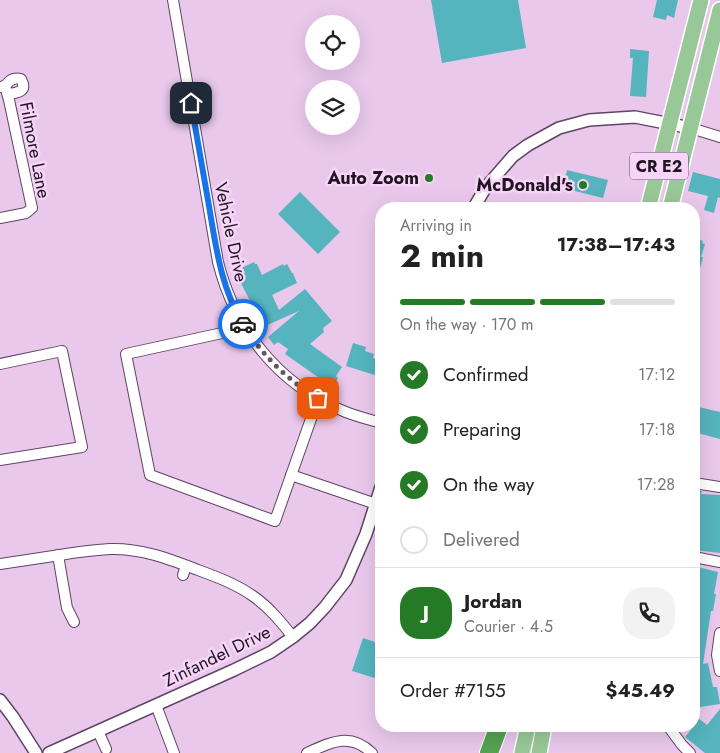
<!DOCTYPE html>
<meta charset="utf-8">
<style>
body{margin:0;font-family:Jost,sans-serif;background:#f2f2f2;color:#222;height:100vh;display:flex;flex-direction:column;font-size:19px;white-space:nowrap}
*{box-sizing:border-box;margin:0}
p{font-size:16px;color:#767676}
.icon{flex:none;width:28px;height:28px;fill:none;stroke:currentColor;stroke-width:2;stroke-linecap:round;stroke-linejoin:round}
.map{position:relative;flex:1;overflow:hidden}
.details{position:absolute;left:375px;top:202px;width:325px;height:530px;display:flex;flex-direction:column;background:#fff;border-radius:20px;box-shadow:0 5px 20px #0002}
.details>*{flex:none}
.fabs{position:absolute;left:305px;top:15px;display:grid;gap:10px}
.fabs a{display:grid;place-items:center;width:55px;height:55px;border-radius:50%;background:#fff;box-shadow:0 5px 20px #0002;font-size:25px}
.pin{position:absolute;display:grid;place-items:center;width:42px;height:42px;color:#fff;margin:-21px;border-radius:10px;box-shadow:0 2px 8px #0006}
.courier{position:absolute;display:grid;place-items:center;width:50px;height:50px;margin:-25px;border:4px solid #1a73e8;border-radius:50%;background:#fff;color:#222;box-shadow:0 1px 6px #0007}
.summary em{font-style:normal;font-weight:700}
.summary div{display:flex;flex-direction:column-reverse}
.summary{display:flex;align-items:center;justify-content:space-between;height:85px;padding:0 25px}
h1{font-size:32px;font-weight:700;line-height:38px}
.bar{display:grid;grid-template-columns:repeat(4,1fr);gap:8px 5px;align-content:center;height:60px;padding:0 25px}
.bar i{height:6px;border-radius:4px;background:#e0e0e0}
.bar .current{background:#257a26}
.bar p{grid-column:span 4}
.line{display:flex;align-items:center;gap:12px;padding:0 25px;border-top:1px solid #e0e0e0}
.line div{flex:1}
.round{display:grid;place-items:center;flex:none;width:52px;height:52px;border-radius:20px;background:#f2f2f2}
ol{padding:0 25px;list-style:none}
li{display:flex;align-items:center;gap:15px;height:55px}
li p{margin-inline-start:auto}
li .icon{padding:5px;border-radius:50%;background:#257a26;color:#fff;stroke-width:4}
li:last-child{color:#767676}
li i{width:28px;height:28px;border:2px solid #e0e0e0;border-radius:50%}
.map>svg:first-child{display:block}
</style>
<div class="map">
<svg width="720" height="753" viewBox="0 0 720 753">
<rect width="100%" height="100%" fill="#e9c8ec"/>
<g fill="#55b4bd">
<path d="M431 0H518L526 48 442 63Z"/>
<path d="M657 0H678L674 18 667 15 666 20 653 17Z"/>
<path d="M630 49 649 51 646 97 630 96 633 58H630Z"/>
<path d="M567 170 608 180 603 198 563 188Z"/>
<path d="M693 172 720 179V198L718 197 714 213 704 210 708 196 688 191Z"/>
<path d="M300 192 340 232 318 254 278 214Z"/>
<path d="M694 238 703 241 702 243 705 244 701 257H703L696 285 694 284Z"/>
<path d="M254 262 255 264H257L262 275 283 264 284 266 287 264 292 273H293L297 283 272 295 279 310 305 289 332 321 323 328 324 332 310 344 342 367 336 376 338 378 332 387 285 354 288 349 278 342 274 345 268 337 299 311 263 327 235 271Z"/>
<path d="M353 343 366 347 365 351 374 354 373 358 381 361V377L346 366Z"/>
<path d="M699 407 720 412V439L694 432Z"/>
<path d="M694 490 702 491 701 494 720 495V553L694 550Z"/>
<path d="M694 566 718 572 714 594H716L713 611H711L703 664 708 663 713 687H717L720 704 694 708Z"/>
<path d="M363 638 381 644V680L352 671Z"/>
<path d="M720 709V753H705L685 737 694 726V715L707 725Z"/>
</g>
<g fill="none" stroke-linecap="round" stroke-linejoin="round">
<g stroke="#604463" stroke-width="12">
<g id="minor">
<path d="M173 0 218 262C235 329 277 383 341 410 354 416 368 419 381 423"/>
<path d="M5 86C10 80 13 77 21 79 28 92 17 93 8 94"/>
<path d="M0 87 5 86 9 100 32 208 26 213 0 218"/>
<path d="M691 128 720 137"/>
<path d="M245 328 126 354 150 475 275 521 318 399"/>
<path d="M0 364 62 351 82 447 0 460"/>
<path d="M291 475 376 504"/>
<path d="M694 483 720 487"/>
<path d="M58 555 67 608 74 622"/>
<path d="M694 557 720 562"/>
<path d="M0 564C20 561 40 558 60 555 77 552 93 550 110 549 141 548 169 559 198 570 217 577 236 584 253 596 269 607 281 622 293 637"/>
<path d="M183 575 186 566"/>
<path d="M720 633 717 655 720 671"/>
<path d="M156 705 174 753"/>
<path d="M668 726 682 745 690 753"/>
<path d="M98 731 106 749"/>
<path d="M307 753C331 742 350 732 372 753"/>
</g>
</g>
<g stroke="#604463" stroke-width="14">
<g id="tertiary">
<path d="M473 209 486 187 513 156 528 145 559 128 589 120 635 117 691 128"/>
<path d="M0 700 13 717 36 753"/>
<path d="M49 753 234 670 271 652 293 637 310 623 325 607 346 580 366 534 381 487"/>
</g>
</g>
<g stroke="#fff" stroke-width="18">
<g id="primary">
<path d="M648 209 701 0"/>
<path d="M670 209 720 10"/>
<path d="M522 753 528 726"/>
<path d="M539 753 544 726"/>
</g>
</g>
<g stroke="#fff" stroke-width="20">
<path id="motorway" d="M489 753 499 726"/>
</g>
<use href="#minor" stroke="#fff" stroke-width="10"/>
<use href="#tertiary" stroke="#fff" stroke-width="11"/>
<use href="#primary" stroke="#99c898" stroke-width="15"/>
<use href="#motorway" stroke="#55a353" stroke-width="18"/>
</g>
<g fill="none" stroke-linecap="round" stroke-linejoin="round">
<path stroke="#675469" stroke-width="5" stroke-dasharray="0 9" d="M243 324C262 355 287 380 318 398"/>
<path stroke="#1a73e8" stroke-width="6" d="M191 103C197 137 203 172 209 206 216 247 221 288 243 324"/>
</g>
<g fill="#257a26" stroke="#f6d5f9" stroke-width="2">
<circle cx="429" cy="178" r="5"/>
<circle cx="583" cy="185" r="5"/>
</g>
<g text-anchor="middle" stroke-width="5" stroke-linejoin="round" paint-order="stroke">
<rect fill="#f6d5f9" stroke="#614f62" stroke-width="1" x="630" y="152.5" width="58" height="27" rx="4"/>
<g font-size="16" font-weight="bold" fill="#211522">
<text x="659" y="172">CR E2</text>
</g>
<g font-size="18" fill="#211522" stroke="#f6d5f9">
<text transform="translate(35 150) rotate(79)" y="6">Filmore Lane</text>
<text transform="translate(231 232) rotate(78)" y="6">Vehicle Drive</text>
<text transform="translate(217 656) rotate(-26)" y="6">Zinfandel Drive</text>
</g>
<g font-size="18" font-weight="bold" fill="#211522" stroke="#f6d5f9" text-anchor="end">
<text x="419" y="184">Auto Zoom</text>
<text x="573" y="191">McDonald's</text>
</g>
</g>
</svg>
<div class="fabs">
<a><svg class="icon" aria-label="locate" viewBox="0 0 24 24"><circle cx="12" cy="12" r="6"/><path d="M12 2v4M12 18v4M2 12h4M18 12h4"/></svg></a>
<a><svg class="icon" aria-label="layers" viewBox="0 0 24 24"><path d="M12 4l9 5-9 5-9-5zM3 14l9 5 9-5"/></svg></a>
</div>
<div class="pin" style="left:318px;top:398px;background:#ea580c"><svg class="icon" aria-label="bag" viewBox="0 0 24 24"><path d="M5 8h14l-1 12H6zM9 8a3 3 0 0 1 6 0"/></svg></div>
<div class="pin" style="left:191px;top:103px;background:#1f2937"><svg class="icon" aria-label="home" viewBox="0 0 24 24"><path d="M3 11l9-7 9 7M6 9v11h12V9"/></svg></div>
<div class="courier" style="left:243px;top:324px"><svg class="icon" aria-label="car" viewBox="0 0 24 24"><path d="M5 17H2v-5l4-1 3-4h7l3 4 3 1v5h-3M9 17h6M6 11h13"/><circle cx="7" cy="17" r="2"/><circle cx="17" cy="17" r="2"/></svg></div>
<section class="details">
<div class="summary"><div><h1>2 min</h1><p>Arriving in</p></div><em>17:38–17:43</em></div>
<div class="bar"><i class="current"></i><i class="current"></i><i class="current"></i><i></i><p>On the way · 170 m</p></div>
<ol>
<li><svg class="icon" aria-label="check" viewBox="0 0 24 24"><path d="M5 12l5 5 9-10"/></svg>Confirmed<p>17:12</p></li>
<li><svg class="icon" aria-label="check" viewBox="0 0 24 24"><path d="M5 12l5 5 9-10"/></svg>Preparing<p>17:18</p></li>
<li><svg class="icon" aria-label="check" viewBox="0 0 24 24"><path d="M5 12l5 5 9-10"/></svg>On the way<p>17:28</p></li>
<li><i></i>Delivered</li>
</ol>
<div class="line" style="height:90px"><b class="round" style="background:#257a26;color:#fff">J</b><div><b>Jordan</b><p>Courier · 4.5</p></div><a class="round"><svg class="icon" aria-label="phone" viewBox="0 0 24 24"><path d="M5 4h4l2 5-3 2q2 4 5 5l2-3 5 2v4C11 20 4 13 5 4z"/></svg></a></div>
<div class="line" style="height:65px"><div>Order #7155</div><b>$45.49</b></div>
</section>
</div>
